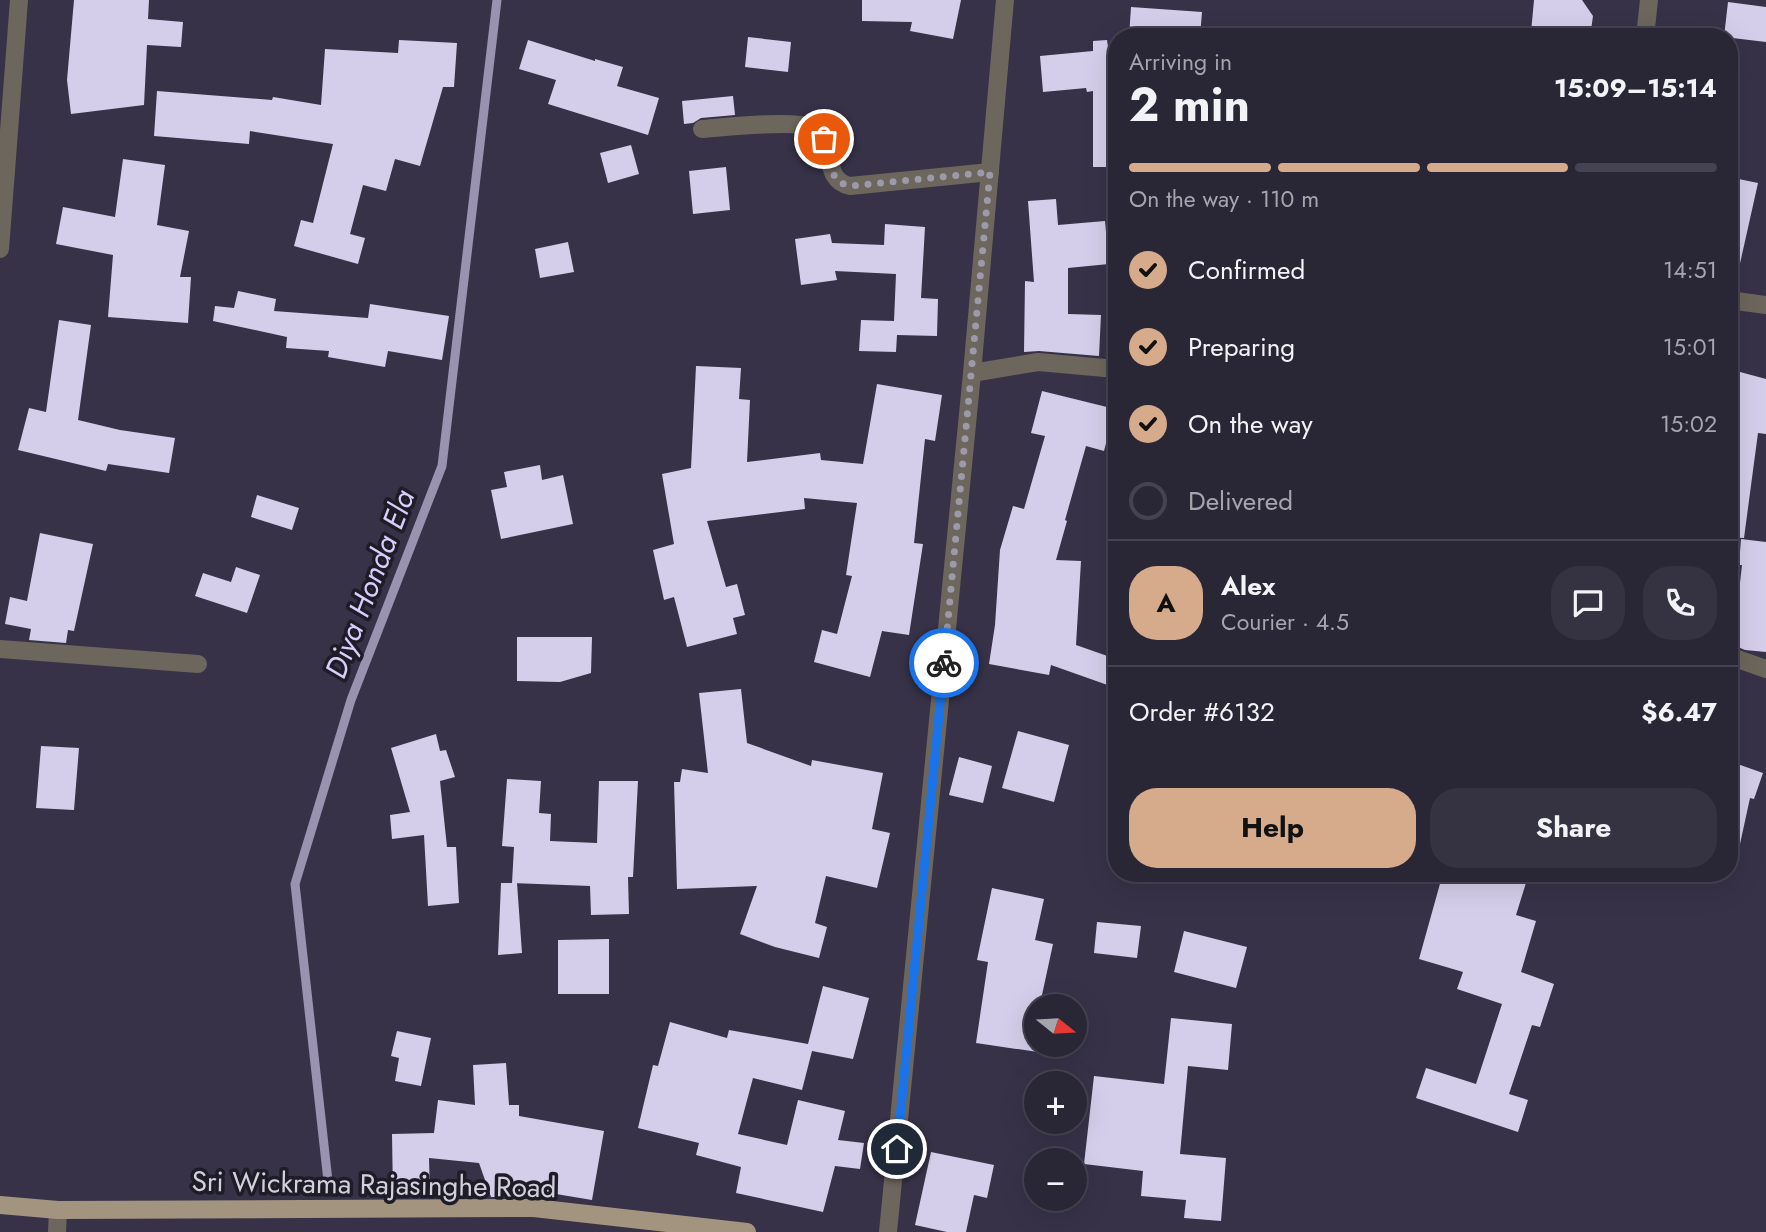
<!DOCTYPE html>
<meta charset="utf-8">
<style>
body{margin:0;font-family:Jost,sans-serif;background:#353242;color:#f1f3f6;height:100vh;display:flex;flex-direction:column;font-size:26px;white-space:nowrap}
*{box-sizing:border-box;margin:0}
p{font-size:23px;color:#a5a5ad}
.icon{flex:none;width:38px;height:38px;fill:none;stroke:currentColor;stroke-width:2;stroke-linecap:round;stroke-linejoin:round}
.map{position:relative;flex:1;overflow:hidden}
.drawer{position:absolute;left:1108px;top:28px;width:630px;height:854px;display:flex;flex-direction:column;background:#292636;border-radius:28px;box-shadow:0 7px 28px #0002,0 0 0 2px #454351}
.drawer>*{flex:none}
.needle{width:46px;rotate:108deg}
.tools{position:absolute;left:1024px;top:994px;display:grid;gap:14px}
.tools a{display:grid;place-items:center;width:63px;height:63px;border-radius:50%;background:#292636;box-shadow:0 7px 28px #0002,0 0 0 2px #454351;font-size:35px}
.pin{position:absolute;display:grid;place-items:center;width:60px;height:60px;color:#fff;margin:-30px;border:4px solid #fff;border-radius:50%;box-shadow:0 2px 7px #0007}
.courier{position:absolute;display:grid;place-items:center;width:70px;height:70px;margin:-35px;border:5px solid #1a73e8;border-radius:50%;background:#fff;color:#222;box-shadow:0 2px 9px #0007}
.overview em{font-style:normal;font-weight:700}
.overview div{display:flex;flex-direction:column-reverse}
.overview{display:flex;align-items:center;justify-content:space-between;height:119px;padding:0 21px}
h1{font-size:46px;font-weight:700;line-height:52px}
.bar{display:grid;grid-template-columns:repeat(4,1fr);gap:10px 7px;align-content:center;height:84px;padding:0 21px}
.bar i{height:9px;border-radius:5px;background:#454351}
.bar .current{background:#d6ab8b}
.bar p{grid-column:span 4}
.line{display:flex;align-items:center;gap:18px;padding:0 21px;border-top:2px solid #454351}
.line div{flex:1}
.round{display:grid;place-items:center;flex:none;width:74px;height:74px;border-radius:28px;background:#353242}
ol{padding:0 21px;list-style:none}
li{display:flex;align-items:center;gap:21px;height:77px}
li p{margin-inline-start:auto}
li .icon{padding:7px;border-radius:50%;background:#d6ab8b;color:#111;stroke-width:4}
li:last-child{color:#a5a5ad}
li i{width:38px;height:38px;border:4px solid #454351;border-radius:50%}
.primary-button{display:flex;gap:14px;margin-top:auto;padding:14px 21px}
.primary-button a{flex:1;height:80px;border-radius:28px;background:#d6ab8b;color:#111;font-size:28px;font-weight:700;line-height:80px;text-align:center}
.primary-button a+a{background:#353242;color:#f1f3f6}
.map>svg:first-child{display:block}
</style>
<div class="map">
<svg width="1766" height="1232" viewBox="0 0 1766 1232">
<rect width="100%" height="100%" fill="#373248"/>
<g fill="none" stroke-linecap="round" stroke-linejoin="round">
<path stroke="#9a93b0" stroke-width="9" d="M328 1181 295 884 351 700 442 466 497 0"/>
</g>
<g fill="#d4ceea">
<path d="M74 0H149L148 19 183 22 181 47 147 45 144 105 71 114 67 80Z"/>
<path d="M862 0H961L953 39 910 31 912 22 862 21Z"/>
<path d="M1534 0H1582L1593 16 1590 37H1562L1531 32Z"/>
<path d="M1728 2 1766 7V42L1724 37Z"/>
<path d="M1131 7 1202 12 1200 37H1129Z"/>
<path d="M748 37 791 42 788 72 745 67Z"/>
<path d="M399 40 457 43 454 87H443L420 166 395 159 386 191 363 185 350 234 365 238 358 264 294 246 301 220 313 223 333 144 250 131 249 144 154 136 157 91 272 100 273 97 321 105 325 49 398 53Z"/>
<path d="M528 40 595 61V59L623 67 617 86 659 98 648 135 548 104 556 80 519 69Z"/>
<path d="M1107 40 1116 101V167H1093V91L1087 92 1086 88 1043 92 1040 56 1093 51V41Z"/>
<path d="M733 96 735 115 701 118 693 123 684 124 682 101Z"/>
<path d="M631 145 639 174 608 183 600 153Z"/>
<path d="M123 159 165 165 157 225 189 231 180 277H191L188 323 108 317 113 255 56 244 63 207 115 217Z"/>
<path d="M726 167 730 210 693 214 689 171Z"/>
<path d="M1729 177 1758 183 1739 268 1729 267Z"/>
<path d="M1056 199 1058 225 1105 221 1109 264 1068 268V314L1101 315 1099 356 1039 351 1024 352 1025 281 1034 282 1028 201Z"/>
<path d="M885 224 925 227 921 298 938 299 937 336 897 335 896 352 859 351 861 320 894 321 896 274 835 271 837 280 801 285 795 239 830 234 832 243 884 245Z"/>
<path d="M568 242 574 272 540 278 535 249Z"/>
<path d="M238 291 276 299 274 311 368 318 370 304 449 316 442 360 388 351 385 367 328 357 329 351 286 348 287 337 213 321 215 306 234 308Z"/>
<path d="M59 320 91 325 78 420 120 430 175 438 169 473 108 464 106 471 18 450 29 408 46 412Z"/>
<path d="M696 366 741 368 739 399 750 400 747 462 820 453 821 460 863 464 877 384 942 395 935 441 925 439 914 543 923 544 909 635 882 631 870 677 814 662 822 630 837 634 852 576 846 575 857 503 804 498 805 509 707 521 726 587 737 584 745 615 733 618 737 634 687 647 674 597 664 600 653 550 674 544 662 474 691 468Z"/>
<path d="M1729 369 1766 379V434L1758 433 1744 538 1729 537Z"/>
<path d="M1042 391 1115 409 1104 451 1086 446 1065 520 1067 521 1056 560 1081 561 1076 645 1116 659V688L1051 665 1049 675 989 664 995 625 1000 550 1013 506 1024 509 1045 436 1031 433Z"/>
<path d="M540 465 542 480 563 475 573 524 501 539 491 490 507 487 504 472Z"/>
<path d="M257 495 299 508 292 530 251 517Z"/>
<path d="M40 533 93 544 74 631 68 630 66 643 29 640 31 629 5 624 10 597 27 601Z"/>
<path d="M1741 539 1766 542V652L1745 650 1733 645 1742 565H1739Z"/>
<path d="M236 567 260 575 247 613 195 596 203 573 231 582Z"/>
<path d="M517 637H592L591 673 560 682 517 681Z"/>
<path d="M741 689 747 743 811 766 812 760 883 773 872 829 890 833 877 888 826 876 815 923 827 927 819 958 775 947 740 934 757 886 677 889 674 782H680L682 769 708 773 699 693Z"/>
<path d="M1018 731 1069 745 1054 802 1002 788Z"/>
<path d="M436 734 440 751 446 750 455 777 440 781 447 847H456L459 903 428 906 424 835 392 839 390 815 410 812 391 748Z"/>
<path d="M41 746 79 748 74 810 36 808Z"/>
<path d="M959 757 992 766 983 803 949 795Z"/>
<path d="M1729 761 1763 773 1754 799 1750 798 1740 844 1729 843Z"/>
<path d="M507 779 541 781 539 813 551 814 550 841 597 843 599 781H638L633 877H628L629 914 591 915 590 886 512 883 514 847 502 846Z"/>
<path d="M1443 873H1529L1516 915 1536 921 1521 972 1554 984 1540 1027 1532 1025 1509 1094 1528 1100 1518 1132 1416 1098 1426 1068 1476 1084 1502 1004 1457 989 1463 972 1419 959Z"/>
<path d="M501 883H517L522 953 498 955Z"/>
<path d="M992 888 1044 899 1035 940 1053 944 1042 995 1065 998 1064 1006H1036V1045H1059L1058 1055 976 1043 988 962 977 960Z"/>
<path d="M1097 922 1141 926 1137 958 1094 953Z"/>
<path d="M1184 931 1247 947 1236 988 1174 972Z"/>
<path d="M609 939V994H558V940Z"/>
<path d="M823 986 869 998 853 1059 812 1051 802 1090 753 1078 738 1134 787 1145 798 1100 845 1111 838 1140 864 1143 860 1169 835 1166 823 1212 736 1193 741 1167 696 1155 699 1143 638 1128 653 1065 658 1066 670 1022 727 1038 729 1030 808 1044Z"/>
<path d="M1171 1018 1232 1024 1228 1070 1188 1066 1180 1154 1226 1158 1221 1221 1184 1218 1186 1200 1141 1196 1143 1171 1084 1164 1094 1076 1164 1084Z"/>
<path d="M397 1031 431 1038 421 1086 395 1081 399 1058 391 1056Z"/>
<path d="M506 1063 509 1105H519V1116L604 1131 592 1200 538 1191 521 1197H491L479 1163 429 1158 430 1197H393L392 1134 434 1133 438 1100 475 1105 473 1065Z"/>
<path d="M931 1152 994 1165 987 1198 974 1195 966 1232H947L915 1225Z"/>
</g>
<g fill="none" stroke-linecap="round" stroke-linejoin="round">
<g stroke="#6d665c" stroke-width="18">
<path d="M1645 37 1649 0"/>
<path d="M702 129C727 127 791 120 811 127 838 137 819 180 850 186L990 172"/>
<path d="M0 249 19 0"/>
<path d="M1729 300 1766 305"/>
<path d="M972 373 1038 362 1116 369"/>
<path d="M0 649 198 664"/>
<path d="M1729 656 1766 669"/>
<path d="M57 1232 58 1210"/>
<path d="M888 1232 972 373 1005 0"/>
</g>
<path stroke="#a39480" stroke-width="18" d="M0 1205 58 1210 534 1208 747 1232"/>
</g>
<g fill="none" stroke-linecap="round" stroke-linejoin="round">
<path stroke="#9c99aa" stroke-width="7" stroke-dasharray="0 12.6" d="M824 139C829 157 828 182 850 186L990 172 944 663"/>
<path stroke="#1a73e8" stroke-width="9" d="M897 1149 944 663"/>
</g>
<g text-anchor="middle" stroke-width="7" stroke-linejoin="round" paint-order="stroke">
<g font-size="28" fill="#d3d0de" stroke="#1e1c26">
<text transform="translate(374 1184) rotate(1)" y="10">Sri Wickrama Rajasinghe Road</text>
</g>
<g font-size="30" font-style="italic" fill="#d8cdfd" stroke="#1e1c26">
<text transform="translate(370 584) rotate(-69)" y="10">Diya Honda Ela</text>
</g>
</g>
</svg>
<div class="tools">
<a><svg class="needle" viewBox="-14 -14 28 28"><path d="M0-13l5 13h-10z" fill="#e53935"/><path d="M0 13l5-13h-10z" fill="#a5a5ad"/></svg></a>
<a>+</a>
<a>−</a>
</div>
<div class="pin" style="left:824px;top:139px;background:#ea580c"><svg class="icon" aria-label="bag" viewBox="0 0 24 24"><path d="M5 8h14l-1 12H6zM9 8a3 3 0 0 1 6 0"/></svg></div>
<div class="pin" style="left:897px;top:1149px;background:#1f2937"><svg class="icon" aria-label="home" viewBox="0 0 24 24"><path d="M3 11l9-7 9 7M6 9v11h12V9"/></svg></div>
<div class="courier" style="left:944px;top:663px"><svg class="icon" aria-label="bike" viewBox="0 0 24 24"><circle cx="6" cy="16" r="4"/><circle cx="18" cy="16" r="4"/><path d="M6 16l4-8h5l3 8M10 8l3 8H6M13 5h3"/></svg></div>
<section class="drawer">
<div class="overview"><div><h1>2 min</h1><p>Arriving in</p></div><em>15:09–15:14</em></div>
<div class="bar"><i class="current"></i><i class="current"></i><i class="current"></i><i></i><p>On the way · 110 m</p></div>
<ol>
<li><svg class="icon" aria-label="check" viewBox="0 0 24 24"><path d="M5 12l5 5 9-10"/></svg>Confirmed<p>14:51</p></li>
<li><svg class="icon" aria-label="check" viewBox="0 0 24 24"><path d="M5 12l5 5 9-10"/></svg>Preparing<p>15:01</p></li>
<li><svg class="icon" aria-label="check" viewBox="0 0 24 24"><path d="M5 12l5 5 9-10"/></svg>On the way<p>15:02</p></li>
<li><i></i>Delivered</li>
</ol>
<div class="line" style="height:126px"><b class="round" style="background:#d6ab8b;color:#111">A</b><div><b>Alex</b><p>Courier · 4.5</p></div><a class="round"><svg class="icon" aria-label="chat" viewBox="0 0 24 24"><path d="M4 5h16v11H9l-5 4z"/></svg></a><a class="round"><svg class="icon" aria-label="phone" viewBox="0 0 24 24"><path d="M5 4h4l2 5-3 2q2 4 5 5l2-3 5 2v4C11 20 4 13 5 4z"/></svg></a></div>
<div class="line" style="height:91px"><div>Order #6132</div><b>$6.47</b></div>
<div class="primary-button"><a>Help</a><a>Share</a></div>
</section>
</div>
